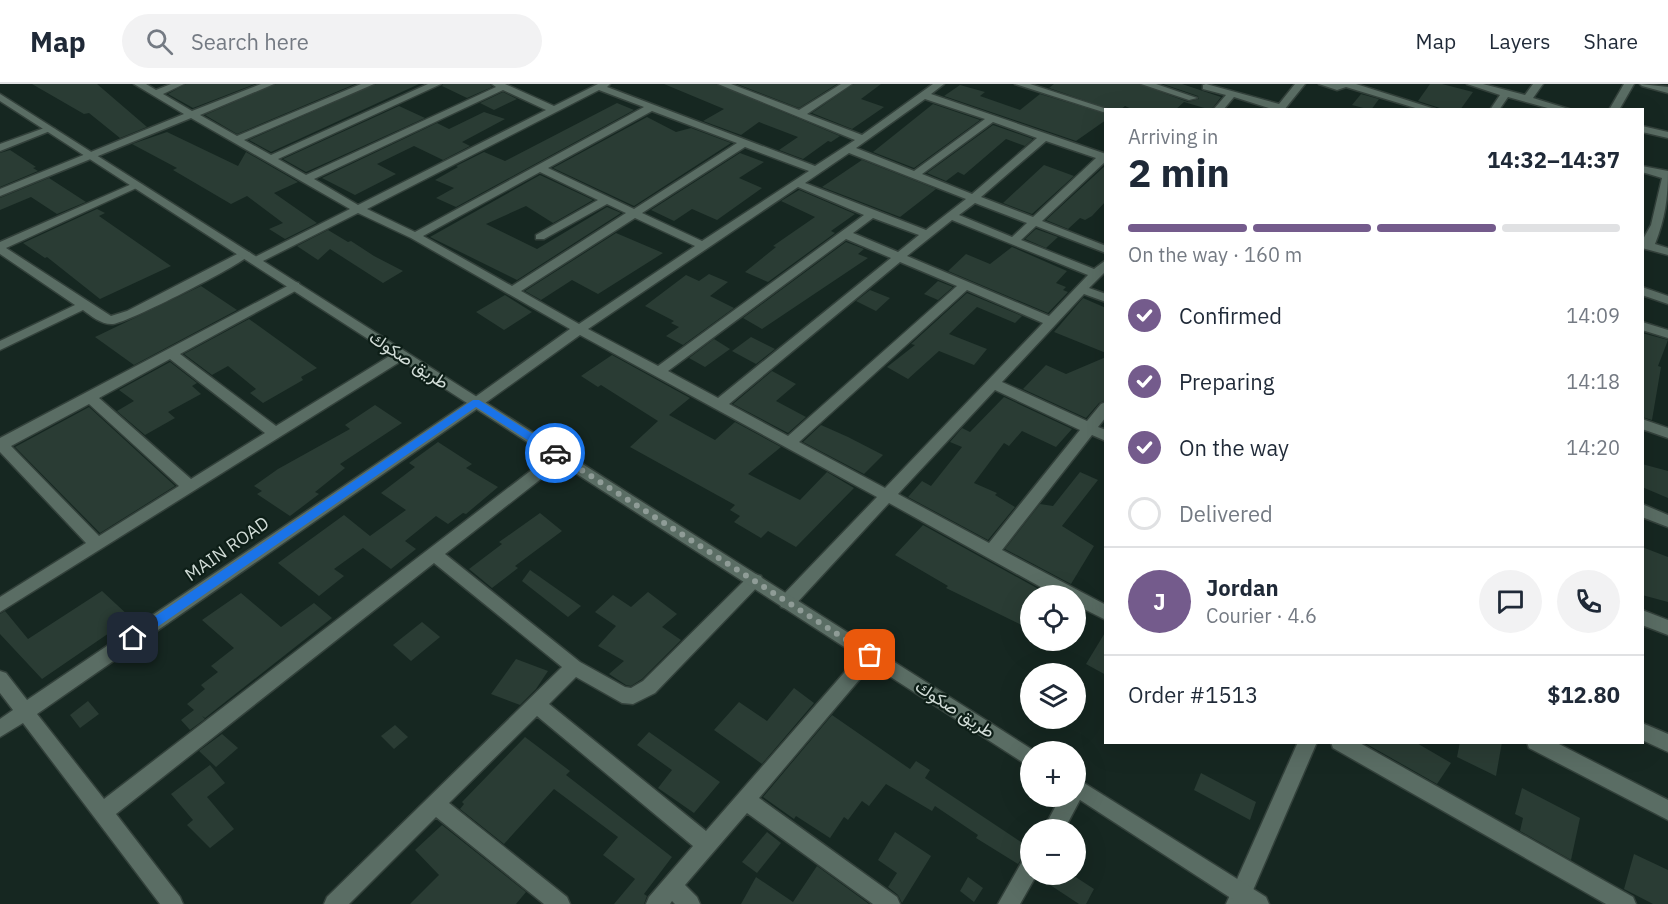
<!DOCTYPE html>
<meta charset="utf-8">
<style>
body{margin:0;font-family:"IBM Plex Sans",Vazirmatn,sans-serif;background:#f2f2f3;color:#1f2937;height:100vh;display:flex;flex-direction:column;font-size:22px;white-space:nowrap}
*{box-sizing:border-box;margin:0}
p{font-size:20px;color:#747a83}
.icon{flex:none;width:33px;height:33px;fill:none;stroke:currentColor;stroke-width:2;stroke-linecap:round;stroke-linejoin:round}
.map{position:relative;flex:1;overflow:hidden}
.panel{position:absolute;left:1104px;top:24px;width:540px;height:636px;display:flex;flex-direction:column;background:#fff;border-radius:0px;box-shadow:0 6px 24px #0002}
.panel>*{flex:none}
.controls{position:absolute;left:1020px;top:501px;display:grid;gap:12px}
.controls a{display:grid;place-items:center;width:66px;height:66px;border-radius:50%;background:#fff;box-shadow:0 6px 24px #0002;font-size:30px}
.pin{position:absolute;display:grid;place-items:center;width:51px;height:51px;color:#fff;margin:-26px;border-radius:12px;box-shadow:0 3px 9px #0006}
.courier{position:absolute;display:grid;place-items:center;width:60px;height:60px;margin:-30px;border:4px solid #1a73e8;border-radius:50%;background:#fff;color:#222;box-shadow:0 2px 8px #0007}
.summary em{font-style:normal;font-weight:700}
.summary div{display:flex;flex-direction:column-reverse}
.summary{display:flex;align-items:center;justify-content:space-between;height:102px;padding:0 24px}
h1{font-size:39px;font-weight:700;line-height:45px}
.bar{display:grid;grid-template-columns:repeat(4,1fr);gap:9px 6px;align-content:center;height:72px;padding:0 24px}
.bar i{height:8px;border-radius:4px;background:#e0e1e3}
.bar .selected{background:#745b8c}
.bar p{grid-column:span 4}
.line{display:flex;align-items:center;gap:15px;padding:0 24px;border-top:2px solid #e0e1e3}
.line div{flex:1}
.round{display:grid;place-items:center;flex:none;width:63px;height:63px;border-radius:32px;background:#f2f2f3}
ol{padding:0 24px;list-style:none}
li{display:flex;align-items:center;gap:18px;height:66px}
li p{margin-inline-start:auto}
li .icon{padding:6px;border-radius:50%;background:#745b8c;color:#fff;stroke-width:4}
li:last-child{color:#747a83}
li i{width:33px;height:33px;border:3px solid #e0e1e3;border-radius:50%}
header{display:flex;align-items:center;gap:36px;box-sizing:border-box;height:84px;padding:0 30px;background:#fff;border-bottom:2px solid #e0e1e3}
header strong{font-size:28px}
nav{display:flex;gap:33px;margin-inline-start:auto;font-size:21px}
.search{width:420px;height:54px;background:#f2f2f3;display:flex;align-items:center;gap:15px;box-sizing:border-box;padding:0 21px;border-radius:33px;color:#747a83;font-size:22px}
.map>svg:first-child{display:block}
</style>
<header>
<strong>Map</strong>
<div class="search"><svg class="icon" aria-label="search" viewBox="0 0 24 24"><circle cx="10" cy="10" r="6"/><path d="M15 15l6 6"/></svg>Search here</div>
<nav><a>Map</a><a>Layers</a><a>Share</a></nav>
</header>
<div class="map">
<svg width="1668" height="820" viewBox="0 0 1668 820">
<rect width="100%" height="100%" fill="#162721"/>
<g fill="#2a3c34">
<path d="M32 0H97L147 43 120 54 89 29 84 30Z"/>
<path d="M186 0H255L193 24 168 10Z"/>
<path d="M276 0H355L237 50 205 31Z"/>
<path d="M376 0H419L271 68 249 56Z"/>
<path d="M443 0H490L492 3 467 14 442 2Z"/>
<path d="M664 0H716L840 52 831 58 828 57 803 75 779 66 798 53 759 38 741 51 703 37 724 25Z"/>
<path d="M737 0H837L799 24Z"/>
<path d="M854 0H881L861 15 884 23 852 45 812 29Z"/>
<path d="M1054 0H1139L1188 18 1199 15 1198 12 1163 0H1182L1221 13 1211 26 1184 18 1175 26H1134L1125 22 1120 26H1112L1049 4Z"/>
<path d="M1430 0H1442L1473 8 1460 26H1446L1418 17Z"/>
<path d="M960 1 985 8 980 12 1020 26 1040 10 1106 30V36L1076 57 944 12Z"/>
<path d="M503 8 517 15 494 26 480 19Z"/>
<path d="M1361 10 1379 15 1371 26 1352 21Z"/>
<path d="M617 19 634 26 456 123 436 114 454 104 435 96 458 83 456 82 484 68 505 77Z"/>
<path d="M933 20 980 36 914 84 873 68Z"/>
<path d="M399 22 425 34 306 88 283 75Z"/>
<path d="M484 28 505 35 462 58 470 62 443 76 414 62 377 80 396 90 355 111 322 94 437 39 449 45Z"/>
<path d="M647 33 676 48 691 44 731 59 634 122 553 84Z"/>
<path d="M993 41 1033 55 1025 62 1006 55 964 91 958 88 946 97 927 89Z"/>
<path d="M167 48 238 82 246 68 298 98 274 109 317 139 285 155 269 145 283 139 247 112 231 120 173 86 177 84 132 60Z"/>
<path d="M10 66 36 83 33 84 38 87 0 103V69Z"/>
<path d="M740 69 764 78 739 94 762 104 717 136 692 125 674 137 651 126Z"/>
<path d="M862 76 936 105 900 133 822 103Z"/>
<path d="M1044 81 1074 92 1032 130 1003 119Z"/>
<path d="M1106 81V117L1092 132 1085 136 1080 134 1068 145 1046 136Z"/>
<path d="M540 91 593 116 553 139 526 122 486 140 537 165 607 123 621 129 517 196 430 153Z"/>
<path d="M49 94 86 118 57 130 31 113 0 126V114Z"/>
<path d="M799 106 855 130 831 147 835 149 768 198 745 188 776 163 773 162 815 133 781 117Z"/>
<path d="M97 125 105 129 99 132 171 182 100 215 47 173 45 174 23 159Z"/>
<path d="M1036 145 1058 153 1046 164 1025 155Z"/>
<path d="M328 146 348 158 351 157 374 172 403 187 383 199 330 165 318 176 297 162Z"/>
<path d="M616 149 663 169 598 210 572 196 541 216 525 207Z"/>
<path d="M846 158 864 165 858 170 868 174 762 245 743 234Z"/>
<path d="M1012 163 1067 187 1056 199 1066 203 1063 206 1068 208 1048 229 948 187 966 170 990 180Z"/>
<path d="M709 190 728 198 710 212 734 224 683 261 666 252 679 243 671 239 674 237 645 222 686 191 699 197Z"/>
<path d="M938 197 953 203 938 216 924 210Z"/>
<path d="M201 202 237 226 134 281 95 253Z"/>
<path d="M870 206 890 214 876 227 856 217Z"/>
<path d="M967 209 1022 232 1015 239 977 223 949 250 987 265 974 281 939 267 908 295 887 283 915 261 911 260Z"/>
<path d="M505 211 532 228 504 246 476 228Z"/>
<path d="M1083 214 1106 224V269L1054 248Z"/>
<path d="M249 235 317 284 301 293 303 296 263 319 250 309 256 305 228 282 212 291 184 270Z"/>
<path d="M1642 249 1668 256 1658 282 1661 283 1652 336 1642 333Z"/>
<path d="M751 253 775 265 756 280 732 267Z"/>
<path d="M714 255 730 265 705 283 689 274Z"/>
<path d="M612 271 690 314 669 331 715 356 735 338 781 363 748 390 800 416 827 388 854 404 796 463 768 447 761 454 734 438 740 432 730 426 735 421 630 363 658 337 601 301 598 303 581 292Z"/>
<path d="M1106 273V316L1099 319 1086 334 1023 305 1046 281 1066 290Z"/>
<path d="M170 278 197 299 192 302 201 310 168 328 175 334 145 351 117 327 134 317 119 306Z"/>
<path d="M772 287 796 300 776 317 806 333 788 349 733 320Z"/>
<path d="M1004 313 1072 345 1056 363 1022 347 1009 362 1004 359 974 399 997 409 995 411 1015 423 988 456 908 413 922 397 931 402 962 363 950 358 962 344 970 348Z"/>
<path d="M375 321 402 339 340 380 345 384 315 408 319 410 290 432 257 410 262 407 254 402 278 385 350 345 345 341Z"/>
<path d="M89 323 175 402 100 449 15 363Z"/>
<path d="M821 341 848 353 883 371 864 390 803 358Z"/>
<path d="M438 358 472 380 466 384 498 403 466 430 463 429 448 440 436 432 405 457 416 465 391 485 363 464 334 485 344 492 319 512 278 479 344 431 370 452 406 426 381 409 415 383 409 379Z"/>
<path d="M1642 380 1668 387V414L1642 403Z"/>
<path d="M1080 388 1098 396 1062 442 1094 462 1071 500 1005 465 1040 420 1053 422Z"/>
<path d="M540 429 562 447 515 482 518 484 492 504 469 485 502 460 499 458Z"/>
<path d="M923 441 1051 512H1030V545L946 504 948 502 895 471Z"/>
<path d="M1642 463 1668 473V518L1642 511Z"/>
<path d="M530 486 581 522 568 533 522 497Z"/>
<path d="M102 507 131 534 42 595 0 550V530L5 527 28 555Z"/>
<path d="M648 508 677 530 662 543 681 556 642 595 631 602 626 601 609 590 624 577 598 562 616 542 595 528 613 511 631 523Z"/>
<path d="M241 509 281 543 314 519 332 534 205 634 202 632 205 635 190 646 181 636 194 626 187 620 205 605 201 601 218 588 211 582 234 564 202 536Z"/>
<path d="M422 538 440 553 411 577 393 561Z"/>
<path d="M1106 547V591L1086 580Z"/>
<path d="M516 575 548 587 536 605 520 621 491 610Z"/>
<path d="M794 604 814 619 762 680 714 646 739 618 767 637Z"/>
<path d="M88 617 99 630 80 644 70 631Z"/>
<path d="M832 631 910 685 916 677 930 686 925 694 1030 764V771L1022 774 1018 780 976 754 978 751 935 722 932 727 886 700 869 722 862 717 848 736 844 733 830 754 796 732 794 735 763 713Z"/>
<path d="M395 641 408 653 394 665 381 652Z"/>
<path d="M649 648 720 698 694 729 658 704 672 686 637 661Z"/>
<path d="M222 650 238 664 216 683 199 667Z"/>
<path d="M525 653 570 687 566 691 672 773 644 810 647 812 644 820H614L635 795 603 771 618 753 554 705 504 760 460 725 464 720 462 718Z"/>
<path d="M1363 658H1415L1451 679 1437 700Z"/>
<path d="M1460 658H1502L1496 692 1457 673Z"/>
<path d="M210 681 225 699 207 713 234 745 210 764 187 741 193 736 171 710Z"/>
<path d="M1201 689 1256 718 1250 736 1194 706Z"/>
<path d="M1522 704 1580 734 1571 776 1520 747 1523 734 1515 730Z"/>
<path d="M442 741 526 808 516 820H410L439 791 415 766Z"/>
<path d="M767 748 781 759 757 789 742 778Z"/>
<path d="M895 748 931 772 902 819 898 811 888 803 897 789 878 776Z"/>
<path d="M1634 770 1668 786V820H1653L1624 805Z"/>
<path d="M817 782 869 820H741L756 793 793 818Z"/>
<path d="M1039 790H1071L1094 805 1086 820H1079L1038 793Z"/>
<path d="M968 793 983 804 974 818 960 807Z"/>
</g>
<g fill="none" stroke-linecap="round" stroke-linejoin="round">
<g stroke="#33413b" stroke-width="3">
<g id="street">
<path d="M134 0H146L156 6 171 0H184L163 10 192 27 261 0H274L200 31 237 52 361 0H374L244 56 271 71 428 0H441L278 75 306 91 496 3 492 0H505L554 22 598 0H610L607 3 815 82 855 56 718 0H731L799 26 841 0H852L807 30 862 51 933 0H944L931 10 1106 70V77L1042 137 1106 162V169L1036 142 1021 156 1094 185 1106 176V187L1089 204 1106 210V218L1084 210 1002 298 1087 337 1101 320 1106 318V333L1098 343 1106 346V357L1092 351 1002 466 1106 521V536L1076 521V512H1057L889 419 793 523 787 525 781 523 779 518 781 513 877 413 580 251 481 322 37 630 104 715 555 368H565L567 372 565 376 445 470 580 578 625 603 631 604 643 597 749 492 755 490 761 492 763 497 655 609 633 620 622 619 576 593 549 620 706 747 864 566 870 564 876 566 879 571 876 576 759 714 897 813 900 820H873L747 729 685 801 697 813 700 820H675L672 817 670 820H646L649 813 693 762 537 632 449 719 567 813 570 820H544L436 733 349 820H324L327 813 562 583 434 479 116 730 180 813 183 820H160L23 639 0 653V635L13 626 0 609V587L6 589 27 616 471 316 570 245 411 154 358 129 259 179H251V175L350 125 191 34 0 112V105L184 30ZM503 6 546 26 358 121 314 95ZM599 6 644 23 415 148 367 125ZM925 15 985 35 914 87 856 64ZM652 27 737 59 634 125 548 84ZM993 38 1037 54 972 110 922 90ZM1046 57 1096 74 1033 133 981 113ZM745 63 809 87 702 157 642 129ZM849 69 966 115 926 146 805 99ZM540 88 598 116 536 151V155H544L607 120 626 129 512 202 423 152ZM798 103 864 131 658 282 588 245ZM975 119 1027 139 1012 153 959 131ZM635 134 695 162 579 240 521 207ZM873 134 919 151 898 168 853 149ZM952 136 1088 191 1049 232 907 172ZM846 155 891 174 718 314 668 287ZM900 178 957 202 788 352 729 320ZM967 206 1043 239 885 404 799 358ZM995 306 1080 346 989 459 898 410Z"/>
<path d="M1015 0H1030L1110 26 1103 28Z"/>
<path d="M1141 0H1156L1197 14 1189 16Z"/>
<path d="M1206 0 1279 20 1295 0H1305L1284 26H1275L1234 13 1223 26H1213L1226 11 1203 5V1Z"/>
<path d="M1319 0H1356L1438 26H1422L1346 3 1337 6Z"/>
<path d="M1467 0H1483L1525 11 1533 0H1543L1533 14 1572 26H1555L1508 13 1499 26H1490L1500 11Z"/>
<path d="M1624 0H1634L1619 26H1609Z"/>
<path d="M1640 0 1668 3V9L1642 2Z"/>
<path d="M1642 42 1668 48V54L1642 48Z"/>
<path d="M47 43 55 45 0 67V60Z"/>
<path d="M1642 82 1668 87C1668 114 1665 135 1655 160L1668 164V171L1642 164V157L1651 141 1662 94 1642 88Z"/>
<path d="M134 99 143 101 6 164 111 232 127 227 241 168H249L251 170C239 182 129 238 113 240 102 241 91 232 83 226L0 266V257L75 221 0 170V158Z"/>
<path d="M295 198 299 199V205L180 270 276 342 396 268H406L408 271 406 274 0 528V513L86 459 0 368V354ZM170 275 265 349 191 395 99 314ZM89 320 179 402 99 452 11 362Z"/>
<path d="M1642 203 1668 212V220L1642 211Z"/>
<path d="M1642 238 1668 246V254L1642 246Z"/>
<path d="M1642 335 1668 344V354L1642 345Z"/>
<path d="M1642 420 1668 431V443L1642 433Z"/>
<path d="M1642 526 1668 536V551L1642 541Z"/>
<path d="M1642 639 1668 650V668L1642 656Z"/>
<path d="M1298 658H1317L1247 820H1226Z"/>
<path d="M1331 658H1358L1633 813 1636 820H1606L1333 664Z"/>
<path d="M1527 658H1555L1668 716V736L1529 664Z"/>
<path d="M1076 704 1082 712 1064 746H1043L1061 712H1076Z"/>
<path d="M1030 773V790H1037L1020 820H998L1023 776Z"/>
</g>
</g>
<g stroke="#33413b" stroke-width="3">
<g id="secondary">
<path d="M0 10 1036 668H1030V683L0 17Z"/>
<path d="M1076 694 1266 813 1269 820H1240L1074 712Z"/>
</g>
</g>
<use href="#street" fill="#5a6d64" fill-rule="evenodd"/>
<use href="#secondary" fill="#5a6d64" fill-rule="evenodd"/>
</g>
<path fill="#1a73e8" d="M473 316H479L558 366V371H551L476 323 137 557H129V550Z"/>
<g fill="none" stroke-linecap="round" stroke-linejoin="round">
<path stroke="#8f9c97" stroke-width="6" stroke-dasharray="0 10.8" d="M555 369 870 571"/>
</g>
<g text-anchor="middle" stroke-width="4.5" stroke-linejoin="round" paint-order="stroke">
<g font-size="18" fill="#d0dbd6" stroke="#0d1e17">
<text transform="translate(409 276) rotate(33)" y="6">طريق صكوك</text>
<text transform="translate(227 465) rotate(-35)" y="6">MAIN ROAD</text>
<text transform="translate(955 625) rotate(33)" y="6">طريق صكوك</text>
</g>
</g>
</svg>
<div class="controls">
<a><svg class="icon" aria-label="locate" viewBox="0 0 24 24"><circle cx="12" cy="12" r="6"/><path d="M12 2v4M12 18v4M2 12h4M18 12h4"/></svg></a>
<a><svg class="icon" aria-label="layers" viewBox="0 0 24 24"><path d="M12 4l9 5-9 5-9-5zM3 14l9 5 9-5"/></svg></a>
<a>+</a>
<a>−</a>
</div>
<div class="pin" style="left:870px;top:571px;background:#ea580c"><svg class="icon" aria-label="bag" viewBox="0 0 24 24"><path d="M5 8h14l-1 12H6zM9 8a3 3 0 0 1 6 0"/></svg></div>
<div class="pin" style="left:133px;top:554px;background:#1f2937"><svg class="icon" aria-label="home" viewBox="0 0 24 24"><path d="M3 11l9-7 9 7M6 9v11h12V9"/></svg></div>
<div class="courier" style="left:555px;top:369px"><svg class="icon" aria-label="car" viewBox="0 0 24 24"><path d="M5 17H2v-5l4-1 3-4h7l3 4 3 1v5h-3M9 17h6M6 11h13"/><circle cx="7" cy="17" r="2"/><circle cx="17" cy="17" r="2"/></svg></div>
<section class="panel">
<div class="summary"><div><h1>2 min</h1><p>Arriving in</p></div><em>14:32–14:37</em></div>
<div class="bar"><i class="selected"></i><i class="selected"></i><i class="selected"></i><i></i><p>On the way · 160 m</p></div>
<ol>
<li><svg class="icon" aria-label="check" viewBox="0 0 24 24"><path d="M5 12l5 5 9-10"/></svg>Confirmed<p>14:09</p></li>
<li><svg class="icon" aria-label="check" viewBox="0 0 24 24"><path d="M5 12l5 5 9-10"/></svg>Preparing<p>14:18</p></li>
<li><svg class="icon" aria-label="check" viewBox="0 0 24 24"><path d="M5 12l5 5 9-10"/></svg>On the way<p>14:20</p></li>
<li><i></i>Delivered</li>
</ol>
<div class="line" style="height:108px"><b class="round" style="background:#745b8c;color:#fff">J</b><div><b>Jordan</b><p>Courier · 4.6</p></div><a class="round"><svg class="icon" aria-label="chat" viewBox="0 0 24 24"><path d="M4 5h16v11H9l-5 4z"/></svg></a><a class="round"><svg class="icon" aria-label="phone" viewBox="0 0 24 24"><path d="M5 4h4l2 5-3 2q2 4 5 5l2-3 5 2v4C11 20 4 13 5 4z"/></svg></a></div>
<div class="line" style="height:78px"><div>Order #1513</div><b>$12.80</b></div>
</section>
</div>
